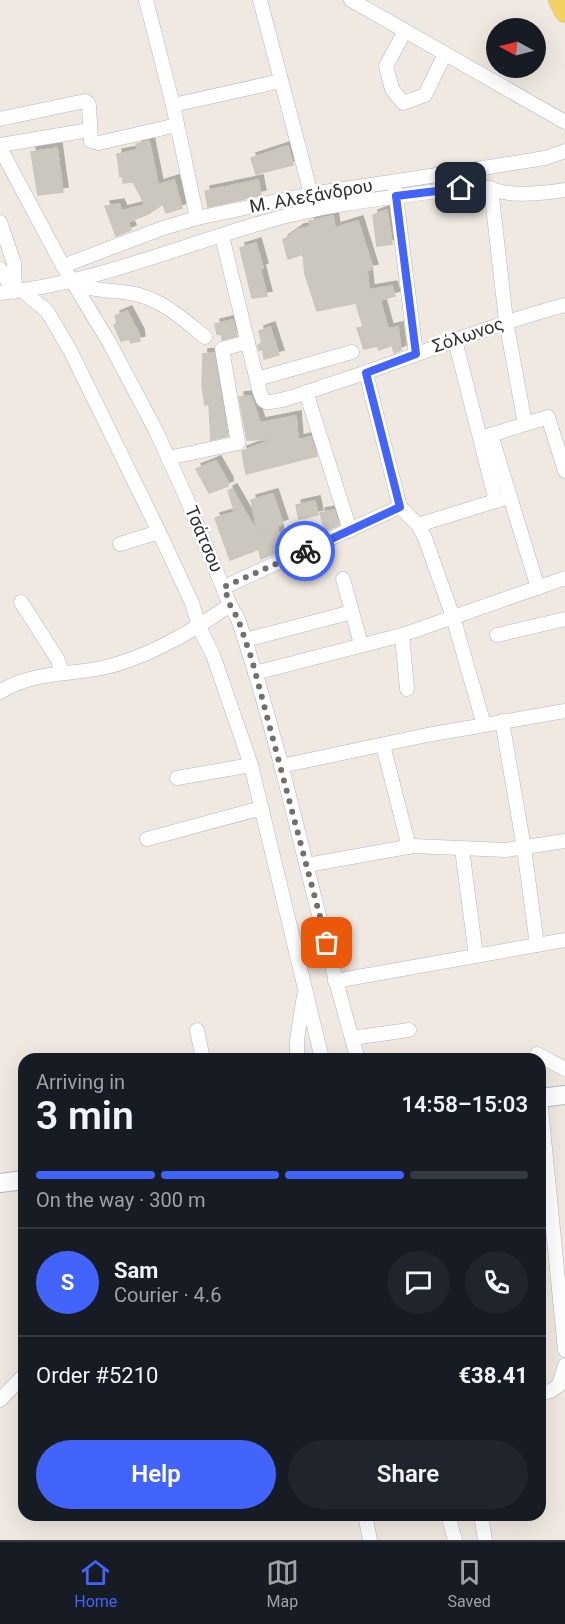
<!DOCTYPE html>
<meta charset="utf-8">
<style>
body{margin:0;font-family:Roboto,sans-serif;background:#20242c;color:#f1f3f6;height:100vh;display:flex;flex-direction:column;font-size:22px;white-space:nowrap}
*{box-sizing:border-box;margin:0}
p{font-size:20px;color:#9ea1a6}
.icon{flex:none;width:33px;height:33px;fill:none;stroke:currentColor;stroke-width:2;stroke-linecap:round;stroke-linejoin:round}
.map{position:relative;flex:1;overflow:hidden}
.sheet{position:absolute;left:18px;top:1053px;width:528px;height:468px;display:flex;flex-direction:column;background:#171b24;border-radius:18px;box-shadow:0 6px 24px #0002}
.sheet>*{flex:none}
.needle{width:39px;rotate:277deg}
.buttons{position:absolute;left:486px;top:18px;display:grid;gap:12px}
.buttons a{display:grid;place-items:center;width:60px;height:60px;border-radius:50%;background:#171b24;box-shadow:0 6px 24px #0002;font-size:30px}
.pin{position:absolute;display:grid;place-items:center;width:51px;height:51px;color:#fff;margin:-26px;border-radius:12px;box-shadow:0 3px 9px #0006}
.courier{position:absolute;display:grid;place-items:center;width:60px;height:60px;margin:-30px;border:4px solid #4264fb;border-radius:50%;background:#fff;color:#222;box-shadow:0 2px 8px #0007}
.overview em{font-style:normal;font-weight:600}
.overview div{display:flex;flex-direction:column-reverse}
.overview{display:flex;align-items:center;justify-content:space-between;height:102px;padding:0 18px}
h1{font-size:39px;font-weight:600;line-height:45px}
.bar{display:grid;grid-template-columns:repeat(4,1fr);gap:9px 6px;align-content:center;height:72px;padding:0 18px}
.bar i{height:8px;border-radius:4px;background:#363941}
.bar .active{background:#4264fb}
.bar p{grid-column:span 4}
.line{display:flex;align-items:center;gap:15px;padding:0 18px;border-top:2px solid #363941}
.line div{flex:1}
.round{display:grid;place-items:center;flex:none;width:63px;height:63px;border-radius:32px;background:#20242c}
.cta{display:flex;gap:12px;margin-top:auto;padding:12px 18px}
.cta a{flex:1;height:69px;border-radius:36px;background:#4264fb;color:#fff;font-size:24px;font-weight:600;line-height:69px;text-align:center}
.cta a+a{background:#20242c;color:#f1f3f6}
.tabs{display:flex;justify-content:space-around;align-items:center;height:84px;border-top:2px solid #363941;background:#171b24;font-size:16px;color:#9ea1a6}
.tabs a{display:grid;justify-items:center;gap:3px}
.tabs .active{color:#4264fb}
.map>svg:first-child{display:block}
</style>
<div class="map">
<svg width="565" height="1540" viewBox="0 0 565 1540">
<defs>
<filter id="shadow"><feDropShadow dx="5" dy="-5" stdDeviation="0" flood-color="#0004"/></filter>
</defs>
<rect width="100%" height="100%" fill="#efe9e1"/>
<g fill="#cbc7bf" stroke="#cbc5ba" stroke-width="1.5" filter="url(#shadow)">
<path d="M149 141 158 185 174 180 182 208 166 213 163 204 148 214 128 222 131 230 116 236 105 206 119 204 122 211 145 205 133 182 123 183V176L120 177 117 154 138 150 136 144Z"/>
<path d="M288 146 293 165 256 174 251 158Z"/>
<path d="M57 148 63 192 38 195 31 152Z"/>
<path d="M258 180 261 195 208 207 205 191Z"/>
<path d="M387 210 392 244 377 246 373 215Z"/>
<path d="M333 216 335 228 358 221 373 269 367 270 369 290 392 286 395 296 380 300 388 329 398 327 401 350 394 353 392 345 379 350 377 346 364 349 357 328 363 327 356 303 317 311 305 274 303 254 288 259 283 240 299 229 311 227 309 221Z"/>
<path d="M256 243 263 268 260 269 267 296 252 298 240 248Z"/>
<path d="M127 311 139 334 140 341 131 343 129 339 121 341 114 325 117 323 115 316Z"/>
<path d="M233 320 237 336 222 340V335L217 334 215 324Z"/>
<path d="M270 327 279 355 264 359 263 350H259L258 345 262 343 259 331Z"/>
<path d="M214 353 228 436 211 440 209 404 205 405 202 386 203 354Z"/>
<path d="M251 396 260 423 296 416 298 440 311 437 317 456 246 474 242 451 275 439 247 440 239 397Z"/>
<path d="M216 461 228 482V486L209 493 196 469Z"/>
<path d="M232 489 258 534 251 500 273 494 283 524 277 526 283 550 261 559 259 549 230 560 215 518 235 512 228 491Z"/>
<path d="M315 501 318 515 299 519 296 505Z"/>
<path d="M334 510 339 525 325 531 320 513Z"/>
</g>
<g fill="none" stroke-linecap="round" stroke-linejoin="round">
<g stroke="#b4b7c1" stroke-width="15">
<g id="street">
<path d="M146 0 173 105 197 218"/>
<path d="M260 0 311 194"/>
<path d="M351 0 565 122"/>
<path d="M405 31 386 66 392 89 403 103 425 95 445 54"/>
<path d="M173 105 281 81"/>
<path d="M0 119 85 101 88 103 89 106 91 141 99 143 177 125"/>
<path d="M0 145 89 130"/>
<path d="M0 148 63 266 109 342 156 431 186 497 230 605 238 619C287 763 314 914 358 1059"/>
<path d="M491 188 506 321 525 424"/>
<path d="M395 189 416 354"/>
<path d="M0 222 14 263 15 292"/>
<path d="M222 236 260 393 263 400 266 402C281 403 315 389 331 384 410 359 485 326 565 305"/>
<path d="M63 266 163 228 197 218 311 194 477 169 545 158 565 151"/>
<path d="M0 269 13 290"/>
<path d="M71 280C90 293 117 289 139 295 165 302 184 320 205 337"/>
<path d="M23 291 47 311 71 352 159 532 192 603 199 627 213 655 251 765 322 1059"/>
<path d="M0 293C91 284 177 247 264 222 333 202 404 196 475 186 485 187 493 190 503 192 522 196 546 193 565 190"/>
<path d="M455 340 496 501"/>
<path d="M366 373 400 507 418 525 425 538 453 617 484 725"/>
<path d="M257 379 352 352"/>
<path d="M306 392 350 530"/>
<path d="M491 435 538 588"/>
<path d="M484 437 548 417 565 471"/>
<path d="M168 458 238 443 222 349 248 342"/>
<path d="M418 525 505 498"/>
<path d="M120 544 159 532"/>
<path d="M343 579 361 644"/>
<path d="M224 587 400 507"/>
<path d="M21 602 58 660 62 673"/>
<path d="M402 635 407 689"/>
<path d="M497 635 565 619"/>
<path d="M245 640 352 612"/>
<path d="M255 673 402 635 565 578"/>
<path d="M0 692C30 672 68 675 102 668 147 658 193 631 230 605"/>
<path d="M502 721 524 848 537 945"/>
<path d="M383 745 409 847"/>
<path d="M281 766 427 735 565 711"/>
<path d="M177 778 251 765"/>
<path d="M147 839 262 808"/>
<path d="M462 849 476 956"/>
<path d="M307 865 413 846 506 850 565 841"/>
<path d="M335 981 565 940"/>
<path d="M197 1030 203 1059"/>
<path d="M352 1038 409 1030"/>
<path d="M537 1054 565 1069"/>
<path d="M297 1059V1040L304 996"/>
<path d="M540 1098 565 1350"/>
<path d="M540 1393 551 1391 559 1385 565 1365"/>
<path d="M0 1400 24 1375"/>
<path d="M365 1515 370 1540"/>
<path d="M448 1515 455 1540"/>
<path d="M481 1515 485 1540"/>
</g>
</g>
<g stroke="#b4b7c1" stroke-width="20">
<g id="secondary">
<path d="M540 1098 565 1095"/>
<path d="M0 1183 24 1180"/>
</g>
</g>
<g stroke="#c9c9c9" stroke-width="22">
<path id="primary" d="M559 0 565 12"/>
</g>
<use href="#street" stroke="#fff" stroke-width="14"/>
<use href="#secondary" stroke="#fff" stroke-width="18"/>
<use href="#primary" stroke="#f2d163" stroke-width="21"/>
</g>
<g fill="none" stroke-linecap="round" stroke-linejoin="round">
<path stroke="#726f6d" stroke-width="6" stroke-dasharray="0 10.8" d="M305 551 224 587 230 605 238 619 252 660 327 943"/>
<path stroke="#4264fb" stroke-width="8" d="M305 551 400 507 366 373 416 354 396 196 461 188"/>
</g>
<g text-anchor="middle" stroke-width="5" stroke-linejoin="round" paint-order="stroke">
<g font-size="18" fill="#2e2e2e" stroke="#fff">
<text transform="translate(311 196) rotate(-10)" y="6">Μ. Αλεξάνδρου</text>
<text transform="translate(468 335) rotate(-19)" y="6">Σόλωνος</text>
<text transform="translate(204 539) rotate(67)" y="6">Τσάτσου</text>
</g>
</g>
</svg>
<div class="buttons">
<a><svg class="needle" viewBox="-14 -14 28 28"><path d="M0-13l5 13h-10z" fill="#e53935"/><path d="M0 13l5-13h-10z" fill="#9ea1a6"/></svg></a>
</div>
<div class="pin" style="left:327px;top:943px;background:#ea580c"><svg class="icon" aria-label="bag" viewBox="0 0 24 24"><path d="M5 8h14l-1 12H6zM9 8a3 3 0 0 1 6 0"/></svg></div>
<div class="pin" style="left:461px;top:188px;background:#1f2937"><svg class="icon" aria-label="home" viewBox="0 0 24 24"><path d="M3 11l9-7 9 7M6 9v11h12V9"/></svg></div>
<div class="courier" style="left:305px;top:551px"><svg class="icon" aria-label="bike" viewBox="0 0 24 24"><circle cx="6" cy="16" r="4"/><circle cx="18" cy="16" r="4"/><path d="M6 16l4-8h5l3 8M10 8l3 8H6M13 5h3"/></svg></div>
<section class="sheet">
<div class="overview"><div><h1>3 min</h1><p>Arriving in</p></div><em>14:58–15:03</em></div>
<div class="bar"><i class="active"></i><i class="active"></i><i class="active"></i><i></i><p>On the way · 300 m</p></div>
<div class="line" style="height:108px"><b class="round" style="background:#4264fb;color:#fff">S</b><div><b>Sam</b><p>Courier · 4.6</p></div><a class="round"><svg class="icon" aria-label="chat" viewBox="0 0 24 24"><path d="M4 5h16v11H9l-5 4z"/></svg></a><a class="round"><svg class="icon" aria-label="phone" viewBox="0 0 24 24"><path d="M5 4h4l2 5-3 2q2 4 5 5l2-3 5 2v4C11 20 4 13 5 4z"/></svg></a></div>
<div class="line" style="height:78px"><div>Order #5210</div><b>€38.41</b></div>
<div class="cta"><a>Help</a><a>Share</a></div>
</section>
</div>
<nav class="tabs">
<a class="active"><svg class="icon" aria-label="home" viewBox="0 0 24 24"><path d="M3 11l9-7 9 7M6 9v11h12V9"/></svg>Home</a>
<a><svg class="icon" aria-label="map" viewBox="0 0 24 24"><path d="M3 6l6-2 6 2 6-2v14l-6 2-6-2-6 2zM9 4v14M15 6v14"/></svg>Map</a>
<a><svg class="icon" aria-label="saved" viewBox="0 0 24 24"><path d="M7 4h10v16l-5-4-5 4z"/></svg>Saved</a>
</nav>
